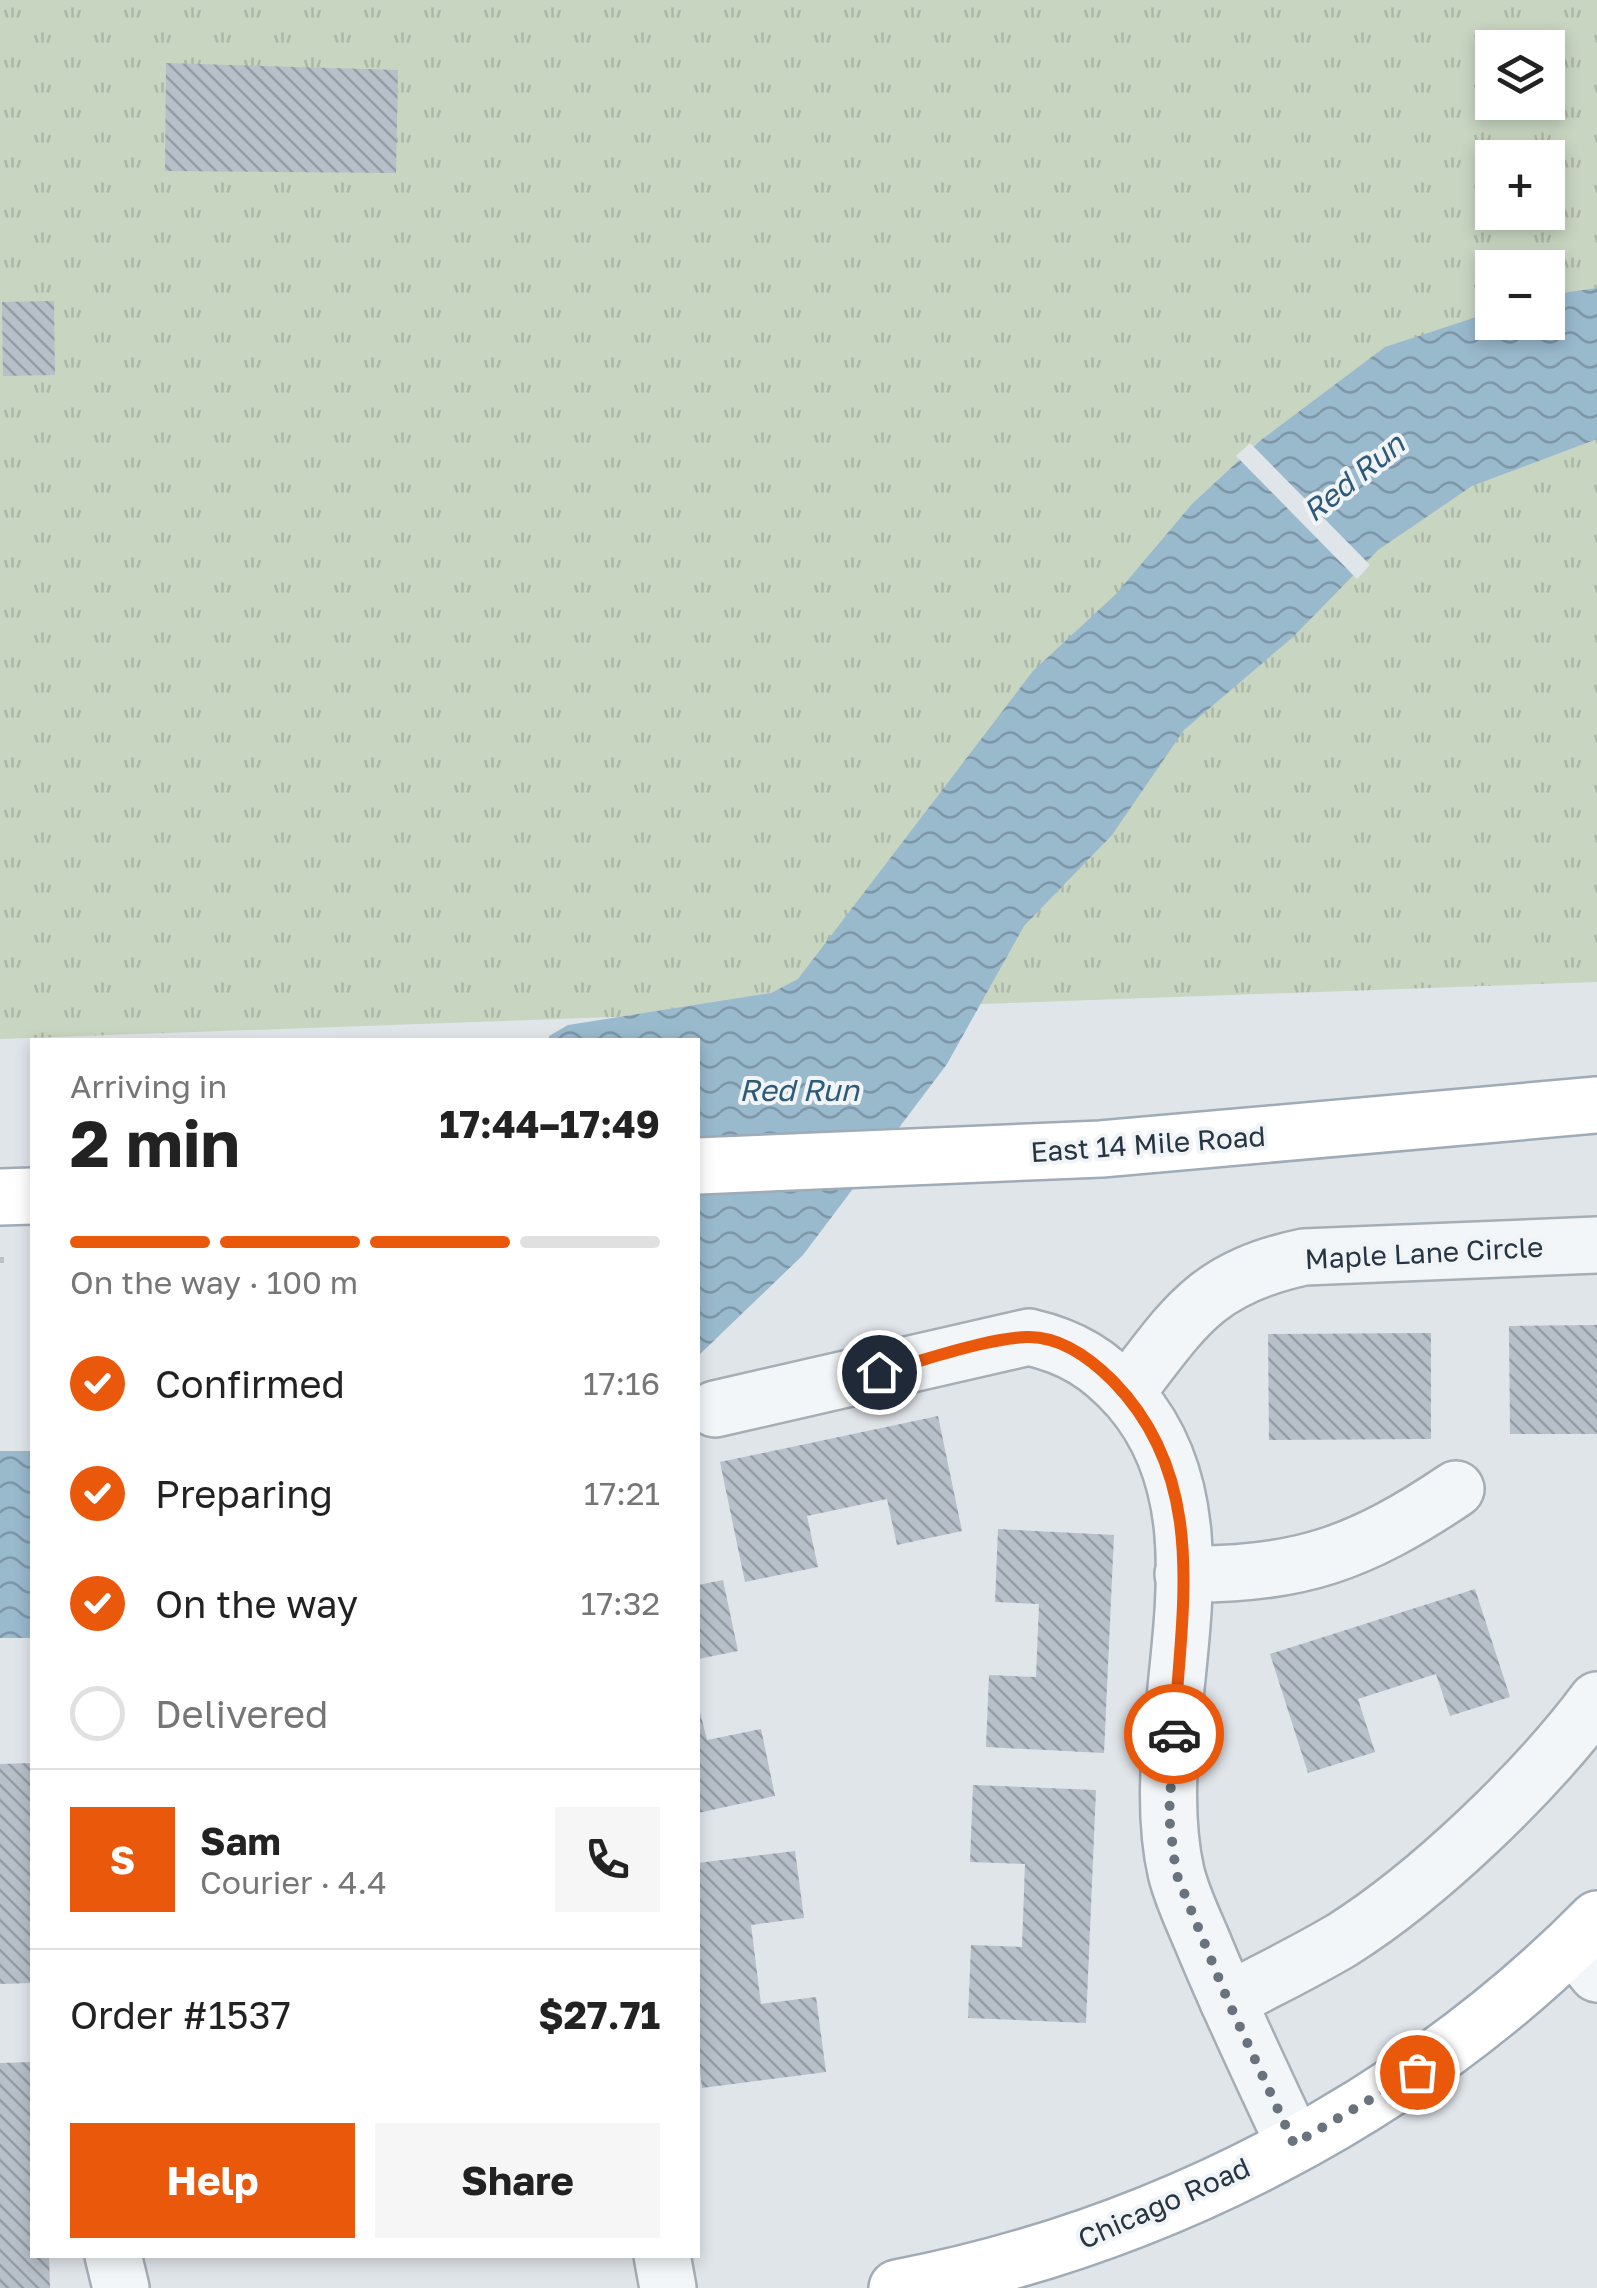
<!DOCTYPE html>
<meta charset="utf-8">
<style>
body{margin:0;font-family:"Golos Text",sans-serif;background:#f6f6f6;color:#222;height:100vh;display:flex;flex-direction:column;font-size:38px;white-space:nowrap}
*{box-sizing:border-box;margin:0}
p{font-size:32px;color:#767676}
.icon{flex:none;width:55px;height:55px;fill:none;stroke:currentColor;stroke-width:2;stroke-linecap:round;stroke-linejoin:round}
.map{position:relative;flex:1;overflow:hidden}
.panel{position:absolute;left:30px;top:1038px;width:670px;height:1220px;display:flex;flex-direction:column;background:#fff;border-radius:0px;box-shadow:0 5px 15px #0003}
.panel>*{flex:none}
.tools{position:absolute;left:1475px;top:30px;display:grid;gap:20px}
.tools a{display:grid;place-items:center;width:90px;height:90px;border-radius:0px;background:#fff;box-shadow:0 5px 15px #0003;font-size:50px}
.pin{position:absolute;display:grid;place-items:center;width:85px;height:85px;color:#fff;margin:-42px;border:5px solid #fff;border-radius:50%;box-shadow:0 2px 10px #0007}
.courier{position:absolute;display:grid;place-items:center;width:100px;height:100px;margin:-50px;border:8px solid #ea580c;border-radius:50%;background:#fff;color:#222;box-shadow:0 2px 12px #0007}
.summary em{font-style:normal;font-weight:700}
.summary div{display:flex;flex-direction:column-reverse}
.summary{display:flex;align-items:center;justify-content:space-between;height:170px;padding:0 40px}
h1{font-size:65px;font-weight:700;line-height:75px}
.bar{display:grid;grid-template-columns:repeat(4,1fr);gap:15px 10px;align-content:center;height:120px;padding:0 40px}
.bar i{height:12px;border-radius:8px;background:#e0e0e0}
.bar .current{background:#ea580c}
.bar p{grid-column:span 4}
.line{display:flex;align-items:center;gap:25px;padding:0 40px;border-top:2px solid #e0e0e0}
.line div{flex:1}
.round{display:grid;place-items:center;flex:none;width:105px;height:105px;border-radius:0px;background:#f6f6f6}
ol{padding:0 40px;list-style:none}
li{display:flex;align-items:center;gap:30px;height:110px}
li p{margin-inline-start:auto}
li .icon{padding:10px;border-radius:50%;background:#ea580c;color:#fff;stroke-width:4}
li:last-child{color:#767676}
li i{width:55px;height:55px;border:5px solid #e0e0e0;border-radius:50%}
.action{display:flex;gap:20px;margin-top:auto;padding:20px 40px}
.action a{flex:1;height:115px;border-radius:0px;background:#ea580c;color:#fff;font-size:40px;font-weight:700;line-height:115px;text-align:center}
.action a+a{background:#f6f6f6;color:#222}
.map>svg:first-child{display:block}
</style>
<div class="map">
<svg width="1597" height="2288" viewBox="0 0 1597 2288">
<defs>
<pattern id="grass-tufts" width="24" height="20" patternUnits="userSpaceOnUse" patternTransform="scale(2.5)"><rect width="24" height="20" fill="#c8d5c1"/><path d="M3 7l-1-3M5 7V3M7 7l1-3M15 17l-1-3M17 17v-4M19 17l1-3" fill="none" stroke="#acb7a7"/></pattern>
<pattern id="water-waves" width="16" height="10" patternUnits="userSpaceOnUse" patternTransform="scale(2.5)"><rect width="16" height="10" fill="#99b9cd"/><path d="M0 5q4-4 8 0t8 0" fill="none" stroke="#7d97a8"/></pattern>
<pattern id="building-back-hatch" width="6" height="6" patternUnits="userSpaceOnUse" patternTransform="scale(2.5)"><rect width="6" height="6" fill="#b7bfc8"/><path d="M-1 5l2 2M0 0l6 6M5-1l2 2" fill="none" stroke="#959ca4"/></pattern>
</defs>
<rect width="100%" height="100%" fill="#e0e5ea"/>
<path fill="url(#grass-tufts)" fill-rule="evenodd" d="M0 0H1597V982L0 1039ZM1492 48H1548V102H1492ZM1492 158H1548V212H1492ZM1492 268H1548V322H1492Z"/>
<g fill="url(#water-waves)">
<path d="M1597 288V439L1472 486 1378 550 1293 637 1184 730 1112 835 1024 926 947 1064 803 1255 698 1356V1040H549V1036L568 1025 771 993 798 979 1033 671 1116 594 1192 504 1261 440 1385 347 1492 312V322H1548V295Z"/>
<rect x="0" y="1451" width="32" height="187"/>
</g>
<path fill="#e0e5ea" d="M1250 443 1370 565 1357 579 1236 456Z"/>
<g fill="url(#building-back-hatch)">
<path d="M166 63 398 70 396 173 165 171Z"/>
<path d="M54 301 55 375 3 376 2 302Z"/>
<path d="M1597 1325V1434H1510L1509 1326Z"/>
<path d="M1431 1333V1439L1269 1440 1268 1334Z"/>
<path d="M938 1416 962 1531 897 1545 887 1499 807 1516 818 1567 745 1582 720 1462Z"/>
<path d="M998 1529 1114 1535 1104 1753 986 1747 989 1675 1036 1677 1039 1604 995 1602Z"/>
<path d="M723 1580 738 1651 698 1659V1585Z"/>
<path d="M1475 1589 1510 1697 1450 1716 1436 1674 1358 1699 1375 1752 1308 1773 1270 1654Z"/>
<path d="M698 1704 707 1740 761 1729 775 1796 698 1813Z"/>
<path d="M32 1763V1983L0 1984V1764Z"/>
<path d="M973 1785 1096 1790 1086 2023 968 2018 971 1945 1022 1947 1025 1864 970 1862Z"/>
<path d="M795 1851 804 1918 751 1925 761 2004 816 1997 826 2072 702 2088 698 2053V1863Z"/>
<path d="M32 2062V2255H49L50 2288H0V2063Z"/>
</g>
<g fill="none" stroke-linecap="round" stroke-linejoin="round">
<g stroke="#a5adb5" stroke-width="60">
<g id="minor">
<path d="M1126 1393C1184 1318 1205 1278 1304 1257L1597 1245"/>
<path d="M715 1409 1029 1337C1072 1347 1100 1364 1130 1398 1241 1527 1142 1722 1176 1872 1182 1898 1196 1925 1206 1950 1233 2015 1264 2079 1294 2144"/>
<path d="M1183 1574C1298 1576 1361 1553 1456 1489"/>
<path d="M1573 1944 1597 1974"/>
<path d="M1228 2001C1265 1981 1305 1962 1342 1940 1429 1885 1536 1782 1597 1700"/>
<path d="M113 2255 121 2288"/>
<path d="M662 2255 668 2288"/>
</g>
</g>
<g stroke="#9fabb7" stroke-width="60">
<g id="major">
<path d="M698 1166 1101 1149 1597 1105"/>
<path d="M0 1197 32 1196"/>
<path d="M897 2288C1157 2238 1410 2109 1597 1919"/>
</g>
</g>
<path stroke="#bac0c5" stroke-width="6" stroke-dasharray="8 8" stroke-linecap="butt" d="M0 1260H4"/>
<use href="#minor" stroke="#f3f6f8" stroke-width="55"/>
<use href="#major" stroke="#fff" stroke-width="55"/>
</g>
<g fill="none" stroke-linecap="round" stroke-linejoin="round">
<path stroke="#68737d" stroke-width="10" stroke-dasharray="0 18" d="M1174 1734 1169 1816 1176 1873 1228 2001 1294 2144 1417 2072"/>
<path stroke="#ea580c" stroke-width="12" d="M879 1372C924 1361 982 1339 1027 1337 1060 1336 1091 1359 1113 1381 1210 1480 1181 1609 1174 1734"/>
</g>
<g text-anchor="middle" stroke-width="8" stroke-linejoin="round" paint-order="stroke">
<g font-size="28" fill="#273543" stroke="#f0f4f7">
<text transform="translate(1148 1144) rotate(-4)" y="10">East 14 Mile Road</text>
<text transform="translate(1424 1253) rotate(-3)" y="10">Maple Lane Circle</text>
<text transform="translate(1164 2203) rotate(-24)" y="10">Chicago Road</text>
</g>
<g font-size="30" font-style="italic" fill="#2e5a7a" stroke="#f0f4f7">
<text transform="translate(1354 478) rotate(-39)" y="10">Red Run</text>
<text x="799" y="1101">Red Run</text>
</g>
</g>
</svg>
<div class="tools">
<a><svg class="icon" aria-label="layers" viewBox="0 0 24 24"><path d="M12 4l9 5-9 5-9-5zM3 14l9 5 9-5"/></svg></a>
<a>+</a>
<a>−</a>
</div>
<div class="pin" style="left:1417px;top:2072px;background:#ea580c"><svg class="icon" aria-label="bag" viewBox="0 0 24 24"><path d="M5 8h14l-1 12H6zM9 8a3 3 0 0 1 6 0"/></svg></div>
<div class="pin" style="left:879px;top:1372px;background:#1f2937"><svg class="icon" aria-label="home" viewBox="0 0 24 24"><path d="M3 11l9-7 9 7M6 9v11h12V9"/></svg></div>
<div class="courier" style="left:1174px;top:1734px"><svg class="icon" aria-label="car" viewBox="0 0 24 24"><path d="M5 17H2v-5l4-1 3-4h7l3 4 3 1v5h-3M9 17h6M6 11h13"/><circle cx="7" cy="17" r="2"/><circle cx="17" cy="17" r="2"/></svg></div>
<section class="panel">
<div class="summary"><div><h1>2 min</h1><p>Arriving in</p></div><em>17:44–17:49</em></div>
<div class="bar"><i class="current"></i><i class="current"></i><i class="current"></i><i></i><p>On the way · 100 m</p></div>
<ol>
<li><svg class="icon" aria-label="check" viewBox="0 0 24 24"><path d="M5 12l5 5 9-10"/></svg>Confirmed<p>17:16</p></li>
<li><svg class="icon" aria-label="check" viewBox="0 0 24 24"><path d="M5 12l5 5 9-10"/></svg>Preparing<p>17:21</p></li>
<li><svg class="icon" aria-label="check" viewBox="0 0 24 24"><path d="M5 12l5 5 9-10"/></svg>On the way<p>17:32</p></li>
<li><i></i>Delivered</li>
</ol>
<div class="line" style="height:180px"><b class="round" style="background:#ea580c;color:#fff">S</b><div><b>Sam</b><p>Courier · 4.4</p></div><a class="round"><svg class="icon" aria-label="phone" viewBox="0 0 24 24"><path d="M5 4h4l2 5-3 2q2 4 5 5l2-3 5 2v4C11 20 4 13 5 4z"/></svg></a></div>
<div class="line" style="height:130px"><div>Order #1537</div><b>$27.71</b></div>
<div class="action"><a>Help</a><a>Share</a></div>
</section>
</div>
